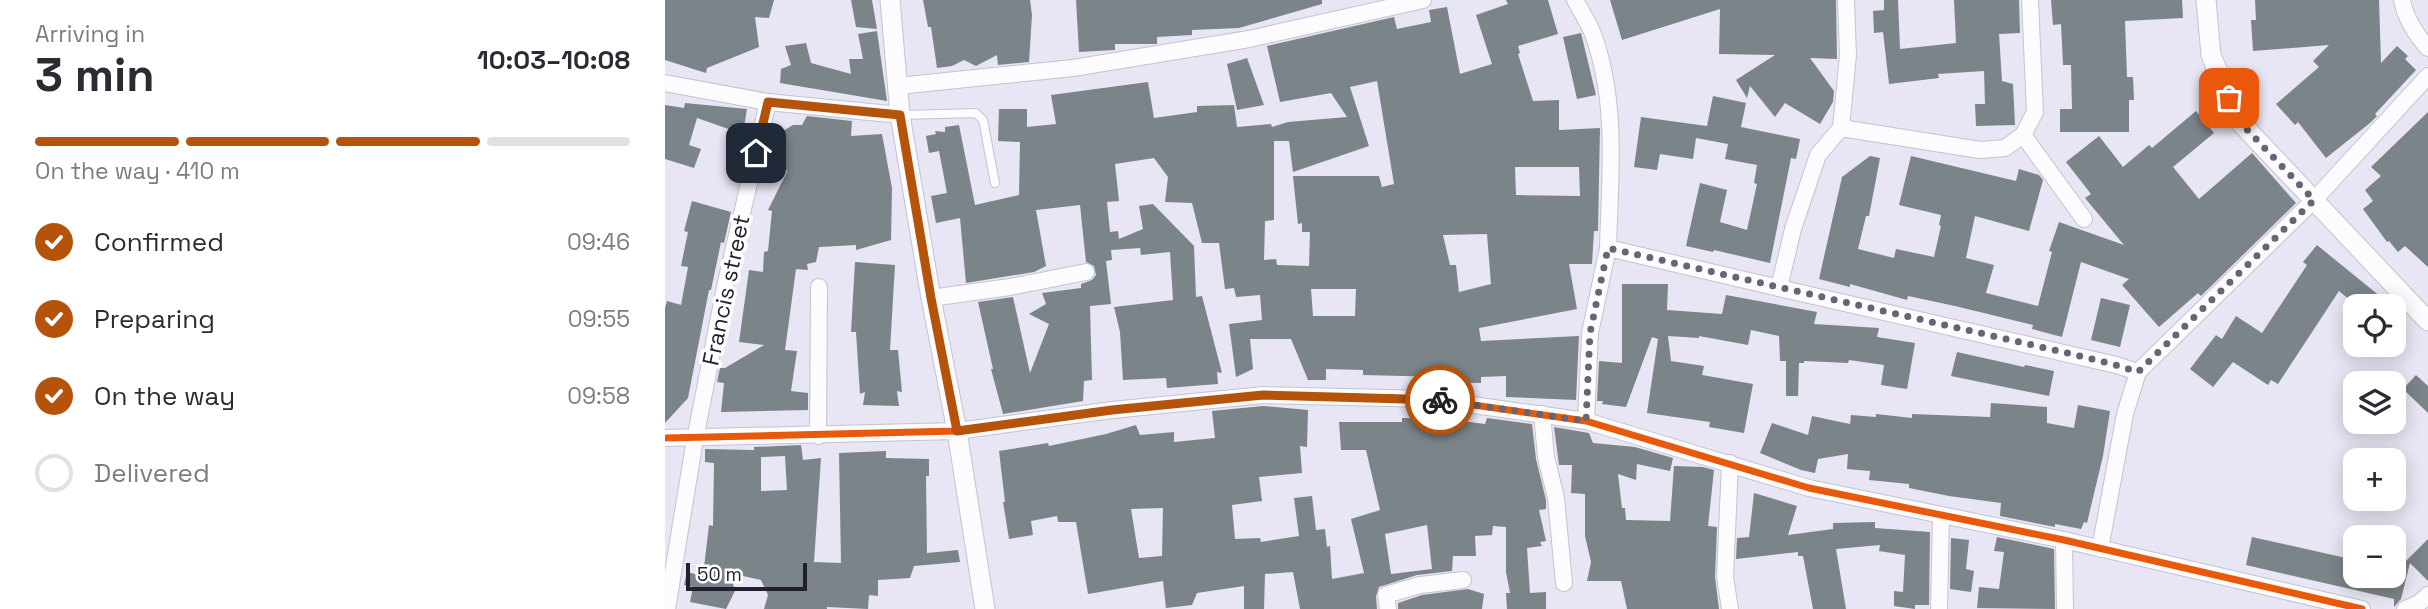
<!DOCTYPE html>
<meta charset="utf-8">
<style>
body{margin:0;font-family:"Space Grotesk",sans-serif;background:#f7f7f7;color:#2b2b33;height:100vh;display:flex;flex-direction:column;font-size:26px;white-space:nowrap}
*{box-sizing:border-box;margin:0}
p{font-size:23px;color:#7c7c81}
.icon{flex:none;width:38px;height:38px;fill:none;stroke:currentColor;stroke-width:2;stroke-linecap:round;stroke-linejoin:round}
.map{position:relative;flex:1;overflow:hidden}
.details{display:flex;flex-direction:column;background:#fff;width:665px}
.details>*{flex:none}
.controls{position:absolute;left:1678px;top:294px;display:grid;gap:14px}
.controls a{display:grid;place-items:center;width:63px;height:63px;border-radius:14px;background:#fff;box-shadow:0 4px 18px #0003;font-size:35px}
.scale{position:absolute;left:21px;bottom:18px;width:121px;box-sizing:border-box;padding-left:7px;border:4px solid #221f2f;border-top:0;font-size:19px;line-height:24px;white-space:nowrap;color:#221f2f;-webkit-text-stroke:5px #fff;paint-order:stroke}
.pin{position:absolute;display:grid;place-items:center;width:60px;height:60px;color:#fff;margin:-30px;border-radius:14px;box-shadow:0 4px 10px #0006}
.courier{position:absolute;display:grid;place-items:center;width:70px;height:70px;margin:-35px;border:5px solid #b45309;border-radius:50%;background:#fff;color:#222;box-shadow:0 2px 9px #0007}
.head em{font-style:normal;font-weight:700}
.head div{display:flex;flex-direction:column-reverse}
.head{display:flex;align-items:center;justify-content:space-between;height:119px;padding:0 35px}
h1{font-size:46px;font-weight:700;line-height:52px}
.bar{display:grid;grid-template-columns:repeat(4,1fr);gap:10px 7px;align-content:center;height:84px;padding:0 35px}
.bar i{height:9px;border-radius:5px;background:#e1e1e2}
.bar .selected{background:#b45309}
.bar p{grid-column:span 4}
ol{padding:0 35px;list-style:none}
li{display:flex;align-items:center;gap:21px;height:77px}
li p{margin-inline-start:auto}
li .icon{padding:7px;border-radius:50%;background:#b45309;color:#fff;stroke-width:4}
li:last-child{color:#7c7c81}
li i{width:38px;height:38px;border:4px solid #e1e1e2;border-radius:50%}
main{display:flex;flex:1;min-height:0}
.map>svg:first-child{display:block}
</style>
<main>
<section class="details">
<div class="head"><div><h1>3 min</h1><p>Arriving in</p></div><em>10:03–10:08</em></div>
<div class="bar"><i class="selected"></i><i class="selected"></i><i class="selected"></i><i></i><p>On the way · 410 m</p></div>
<ol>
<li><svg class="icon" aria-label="check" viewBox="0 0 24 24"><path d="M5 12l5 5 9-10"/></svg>Confirmed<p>09:46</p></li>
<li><svg class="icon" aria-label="check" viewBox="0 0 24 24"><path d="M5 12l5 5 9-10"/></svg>Preparing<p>09:55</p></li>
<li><svg class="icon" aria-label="check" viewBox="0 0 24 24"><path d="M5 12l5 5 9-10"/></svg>On the way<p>09:58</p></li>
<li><i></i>Delivered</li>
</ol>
</section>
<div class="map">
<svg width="1763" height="609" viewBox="0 0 1763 609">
<rect width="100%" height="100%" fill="#e8e5f4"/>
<g fill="#7b8488" fill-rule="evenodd">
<path d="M0 0H109L104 18 90 17 94 47 42 68 41 73 0 60Z"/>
<path d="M186 0H207L212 29 191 27Z"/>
<path d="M258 0H365L367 15 364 62 333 65 332 55 311 66 299 60 287 66 272 68 266 27H263Z"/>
<path d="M411 0H657V4L574 28 527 30V35L492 37V44H450V50L414 52Z"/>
<path d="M841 0H883L893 34 853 46 855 53 853 54 868 101 894 100V130L935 128 933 231H929L927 264H904L912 309 814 328 816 341 914 336 911 400 841 397V376L816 377V383L778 382V377L698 375V370L661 369V380H643L626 339H585L588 369 571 377 564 324 597 320 595 295 571 297 569 288 560 289 554 243H537L527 203 500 202 503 177 489 158 450 164 454 201 442 202 445 232 453 231 454 239 478 229 474 206 488 204 529 246 531 297 537 296 557 373 552 372 553 384 502 388 501 378 458 380 455 332 449 307 508 300 505 252 476 255 475 248 446 250 447 260 441 261 446 304 425 306 427 380 419 381 418 401 338 414 326 369H328L313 302 348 297 365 373 384 324 364 314 381 304 377 293 416 288V284L427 280 431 275 429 266 421 262 415 205 371 210 381 266 369 272 301 283 295 218 271 223 266 196 282 193 274 151 264 153 261 136 271 134 270 131 280 132V127L294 125 310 205 354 195 355 142 333 141 334 109H362V127L391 124 386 95 483 82 489 118 532 112V106L569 105 572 127 606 124 607 127 623 122 682 117 666 93 615 102 602 46 729 17 732 29 766 22 764 10 782 7 795 74 827 64 811 15 843 4ZM712 81 729 184 717 187 714 176H628L633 224 637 223V232H645L644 266 612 265 611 259 599 260 600 221 609 220V141H624L628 172 704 146 685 87ZM850 167H914L915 196 851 195ZM822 234 826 284 794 292 791 265H785L778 235ZM646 289H691L690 316H648Z"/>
<path d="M945 0H1171L1172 59 1145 58 1169 91 1168 102 1155 124 1120 103 1110 117 1085 86 1082 98 1071 80 1110 55 1054 54 1055 9 957 40Z"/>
<path d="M1219 0H1233L1235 49 1291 43 1289 0H1354L1355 33 1334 34 1337 81 1348 84 1350 125 1311 126 1310 104H1320L1319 71 1273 74 1274 78 1224 84 1218 32 1209 33 1208 11 1219 10Z"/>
<path d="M1386 0H1517L1518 18 1460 21 1462 77H1468L1469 100H1464V132H1395V109H1407L1406 65H1398L1396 24 1388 25Z"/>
<path d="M1590 0H1714L1716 63 1732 46 1743 56 1740 59 1751 70 1710 114 1712 116 1705 123 1661 158 1633 122 1630 125 1611 104 1654 67 1648 61 1664 45 1588 51 1586 20H1591Z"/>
<path d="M212 31 222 101 115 83 116 69 126 65 120 46 141 43 146 63 186 74 184 59H198L193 34Z"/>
<path d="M916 33 931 95 912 99 898 37Z"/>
<path d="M582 58 599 105 572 110 562 64Z"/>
<path d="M1048 96 1081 103 1076 127 1135 139 1131 159 1126 158 1105 263 1049 250 1048 252 1021 246 1035 183 1062 190 1055 222 1082 230 1092 184 1089 183 1092 165 1060 159 1063 144 1031 138 1028 159 995 154 992 170 969 167 976 117 1042 126Z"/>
<path d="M20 103 82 109 78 134 32 118 24 145 36 149 29 168 0 159V105L19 108Z"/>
<path d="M1531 111 1549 133 1508 167 1534 199 1587 153 1631 203 1536 296 1533 293 1494 327 1457 285 1464 279 1416 262 1397 337 1367 329 1368 325 1290 306 1243 296 1242 300 1185 284V287L1154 279 1177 177 1205 156 1215 158 1204 216H1201L1193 249 1229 258 1231 249 1269 257 1276 226 1274 225 1276 215 1234 205 1246 156 1351 181 1354 169 1374 175 1378 180 1364 231 1310 216 1301 258 1329 265 1321 293 1373 306 1387 252 1384 251 1394 222 1459 245 1420 198 1426 194 1401 162 1434 136 1458 167 1484 145 1487 148Z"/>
<path d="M1763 112V267L1740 246 1733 252 1724 241 1722 242 1698 209 1708 201 1700 190 1716 176 1706 167Z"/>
<path d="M142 116 187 121 186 136 217 134 227 188 226 240 191 250V245L154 247 151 262 142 264 143 270 131 269 120 350 132 351 126 391 143 393V410L56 412 59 383 52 382 55 368H60L99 345 74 342 84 270 98 272 99 252 103 251 107 211 103 210 122 172 115 153 118 131 128 125H137Z"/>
<path d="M27 201 66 212 59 243 56 242 46 290H44L23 398 0 423V308L2 301 16 305 23 267 16 266 23 232 19 231Z"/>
<path d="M1652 245 1727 306H1692L1674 291 1613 384 1606 380 1603 385 1568 362 1548 387 1525 369 1551 335 1557 339 1571 316 1597 333 1642 265 1638 262Z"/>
<path d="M190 262 230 265 225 350H233L237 392 232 391 234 406 198 405 200 392 195 394 191 332H186Z"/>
<path d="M957 284H1003L1002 310 1057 314 1061 295 1152 312 1149 324 1214 328 1212 337 1250 343 1242 389 1216 385 1219 365 1184 360 1183 363 1139 361V363H1134L1133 396H1121V361H1115L1114 336 1086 330 1083 345 1034 336V338L1003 336 1006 361 1039 366 1037 375 1088 384 1079 433 1044 427 1045 422 982 413 993 339 987 337 961 407 937 404 938 401H932L934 361 957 363Z"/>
<path d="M1436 298 1465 305 1455 347 1426 340Z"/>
<path d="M1292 352 1359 367 1360 365 1389 371 1384 396 1286 376Z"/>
<path d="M1751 375 1763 386V413L1738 389Z"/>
<path d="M1326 403 1382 407V423L1409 428 1413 405 1445 411 1438 456 1422 523 1419 522 1416 529 1390 524V527L1335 516 1336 503 1284 496 1244 488V484L1204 480 1205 471 1182 469 1183 454 1153 459 1150 473 1136 470 1095 453 1107 423 1143 435 1147 416 1185 424 1186 415 1211 417V414L1247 418V414L1325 417Z"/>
<path d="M598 406 643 410 642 447 635 446 637 473 594 477 597 501 567 505 570 539 595 538 596 542 634 536 629 498 647 496 651 530 660 529 662 547 665 546 667 579 699 573 686 519 715 510 701 450H676L674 422H737V418L789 420 820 424 822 418 867 424 871 459 881 500V509L874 510 881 541 875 542 877 546 862 548 865 593 881 592V609H842L841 593H845L841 572V527L828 526 827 535 810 536 811 556H788L787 571 752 575 714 587 711 596 712 609H635L628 572 600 574 599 609H579V586L532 593 527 605 501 608 498 581 423 594 411 522H393L392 516 366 521 368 535 344 539 338 502H340L334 451 383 443 384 446 441 434 471 425 475 435 509 432V442L550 438 547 411ZM498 508 497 556 474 558 466 509ZM762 525 767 569 726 574 720 534Z"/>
<path d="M889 427 924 433 928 443 970 447 1008 458 1005 471 972 464 971 480 953 474 957 508H960L961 520 1005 521 1009 466 1038 467 1049 470 1043 526 1052 527 1050 577 1054 609H962L956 581H922L926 562 920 536V494L906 493 907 465H894Z"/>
<path d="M136 445 138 460 156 458 149 562 176 563 174 453 221 451V458L264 459V476H261L262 553 293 550 295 562 249 566 245 578 213 580V596L204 595 203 609 162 607V609H99L103 595 96 580 65 573 70 591 61 609 25 602 28 587 19 585 22 572 38 576 44 525 48 526 49 463 40 462V449L89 450V447ZM120 456 122 490 96 491V457Z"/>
<path d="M1089 493 1132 506 1123 535 1168 529V523L1210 522V528L1265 532 1264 605H1250V609L1229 606V591L1238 592 1240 555 1214 551 1215 545 1171 549 1181 609H1148L1138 556H1133V552L1071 559 1072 538 1084 537Z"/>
<path d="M1332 537 1389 549 1390 609 1312 608 1314 587 1334 589 1339 552 1329 551Z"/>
<path d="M1587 537 1690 560V576H1729V573L1763 539V581L1745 563 1736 599 1729 607V599L1581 565Z"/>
<path d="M1286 538 1304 540 1301 569 1309 571 1306 592 1285 589Z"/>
<path d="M803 589 819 594 817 609H733V603L757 595Z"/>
</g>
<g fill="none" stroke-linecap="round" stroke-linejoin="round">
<g stroke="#c5c2d1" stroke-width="10">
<path id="service" d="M237 115 311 113 318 120 330 183"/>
</g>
<g stroke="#c5c2d1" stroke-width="18">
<g id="minor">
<path d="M910 0C916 11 923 22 928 34 953 102 945 177 943 248"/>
<path d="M1737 0C1740 17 1751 35 1763 48"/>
<path d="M0 83 103 102"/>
<path d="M233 86 408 68 584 39 758 0"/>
<path d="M1176 128 1315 150 1340 148 1358 135 1370 112 1365 0"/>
<path d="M1358 135 1419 219"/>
<path d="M1114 288 1451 365 1473 372"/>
<path d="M266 298 345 287 421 272"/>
<path d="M877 414 881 457 891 498 899 583"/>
<path d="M921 421 925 333 943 248 1114 288 1128 229 1153 155 1176 128 1183 55 1181 0"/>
<path d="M153 436 154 287"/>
<path d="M0 438 292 431 447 410 598 395 766 399 921 421 1144 488 1399 540 1697 609"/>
<path d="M1065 463 1060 577 1065 609"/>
<path d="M1399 540 1400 609"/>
<path d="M1435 549 1460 414 1473 372 1649 200 1763 76"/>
<path d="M2 609 30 439 61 282 103 102 235 115"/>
<path d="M723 609 721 595 755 585 798 580"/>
<path d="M1274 609 1276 517"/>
<path d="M1740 609 1754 603 1763 595"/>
</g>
</g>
<g stroke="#c5c2d1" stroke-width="21">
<g id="tertiary">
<path d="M225 0 235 115 266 298 292 431 320 609"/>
<path d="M1541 0 1546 55 1573 120 1763 321"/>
</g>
</g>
<use href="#service" stroke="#fcfbfd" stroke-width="8"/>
<use href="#minor" stroke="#fcfbfd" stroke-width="16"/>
<use href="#tertiary" stroke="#fcfbfd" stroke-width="19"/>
<g stroke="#fff" stroke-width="11">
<path id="cycleway" d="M0 438 292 431 447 410 598 395 766 399 921 421 1144 488 1399 540 1697 609"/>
</g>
<use href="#cycleway" stroke="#e8590c" stroke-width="7"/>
</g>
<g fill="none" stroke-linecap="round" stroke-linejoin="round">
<path stroke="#676474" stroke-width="7" stroke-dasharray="0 12.6" d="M775 400 921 421 925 333 943 248 1398 352 1451 365 1473 372 1649 200 1573 120 1564 98"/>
<path stroke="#b45309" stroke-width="9" d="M91 153 103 102 235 115 266 298 292 431 447 410 598 395 775 400"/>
</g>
<g text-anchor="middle" stroke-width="7" stroke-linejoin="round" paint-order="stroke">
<g font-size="23" fill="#221f2f" stroke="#fff">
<text transform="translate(61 290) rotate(-78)" y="8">Francis street</text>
</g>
</g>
</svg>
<div class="controls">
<a><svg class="icon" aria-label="locate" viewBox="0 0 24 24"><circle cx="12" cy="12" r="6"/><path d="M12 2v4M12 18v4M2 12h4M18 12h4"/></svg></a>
<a><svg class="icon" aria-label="layers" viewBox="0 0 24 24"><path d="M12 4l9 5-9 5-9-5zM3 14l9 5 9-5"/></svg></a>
<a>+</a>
<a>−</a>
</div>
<div class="scale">50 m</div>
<div class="pin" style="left:1564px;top:98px;background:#ea580c"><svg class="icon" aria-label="bag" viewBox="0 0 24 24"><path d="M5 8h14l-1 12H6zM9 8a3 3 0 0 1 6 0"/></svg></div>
<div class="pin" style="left:91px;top:153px;background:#1f2937"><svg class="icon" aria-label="home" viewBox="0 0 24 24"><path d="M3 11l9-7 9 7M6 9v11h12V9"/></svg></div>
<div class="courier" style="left:775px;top:400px"><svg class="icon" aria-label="bike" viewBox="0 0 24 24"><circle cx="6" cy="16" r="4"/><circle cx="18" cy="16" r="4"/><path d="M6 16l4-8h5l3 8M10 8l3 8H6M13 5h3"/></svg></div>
</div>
</main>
